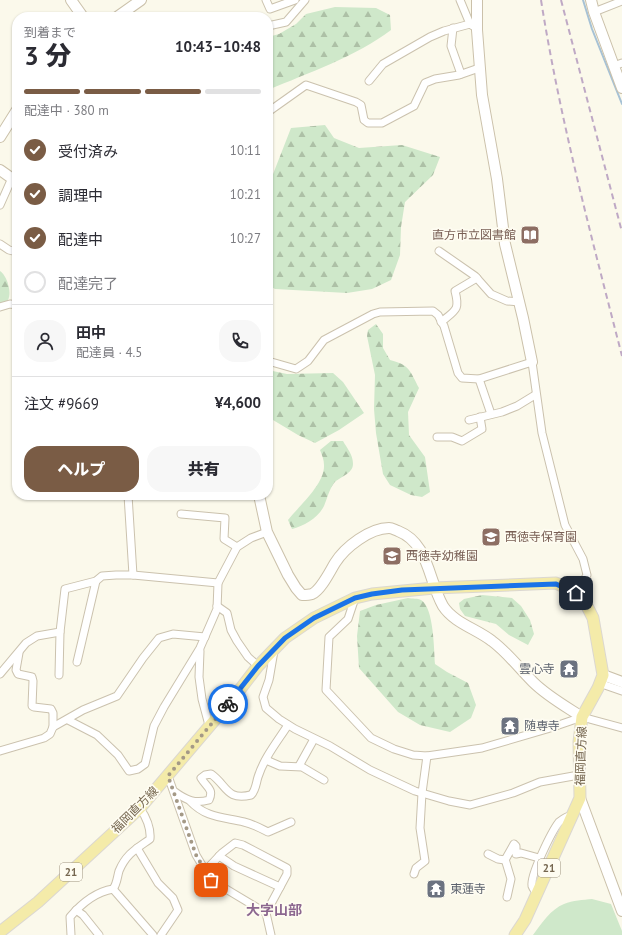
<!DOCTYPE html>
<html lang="ja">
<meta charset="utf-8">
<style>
body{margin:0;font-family:"PT Sans","Noto Sans JP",sans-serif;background:#f7f7f7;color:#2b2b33;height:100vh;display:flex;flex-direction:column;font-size:15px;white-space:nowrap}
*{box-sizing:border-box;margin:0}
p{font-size:13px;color:#7c7c81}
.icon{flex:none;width:22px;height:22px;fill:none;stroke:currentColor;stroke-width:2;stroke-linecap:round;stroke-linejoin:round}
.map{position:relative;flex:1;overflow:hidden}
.side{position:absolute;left:12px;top:12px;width:261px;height:488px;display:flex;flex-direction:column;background:#fff;border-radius:16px;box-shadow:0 1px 3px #0004}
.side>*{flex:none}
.pin{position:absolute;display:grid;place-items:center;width:34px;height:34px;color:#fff;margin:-17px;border-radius:8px;box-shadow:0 2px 6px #0006}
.courier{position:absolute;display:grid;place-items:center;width:40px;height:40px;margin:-20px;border:3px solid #1a73e8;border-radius:50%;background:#fff;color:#222;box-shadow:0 1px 5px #0007}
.overview em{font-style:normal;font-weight:800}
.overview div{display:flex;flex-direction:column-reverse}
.overview{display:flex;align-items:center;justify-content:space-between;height:68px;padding:0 12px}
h1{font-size:26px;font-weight:800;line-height:30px}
.bar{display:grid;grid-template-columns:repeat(4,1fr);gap:6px 4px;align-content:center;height:48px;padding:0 12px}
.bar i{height:5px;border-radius:3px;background:#e1e1e2}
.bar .active{background:#7a5c45}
.bar p{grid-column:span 4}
.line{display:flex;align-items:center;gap:10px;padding:0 12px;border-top:1px solid #e1e1e2}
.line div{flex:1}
.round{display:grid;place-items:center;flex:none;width:42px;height:42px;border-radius:16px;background:#f7f7f7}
ol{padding:0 12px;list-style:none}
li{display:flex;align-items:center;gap:12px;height:44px}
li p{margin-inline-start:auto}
li .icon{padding:4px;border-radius:50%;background:#7a5c45;color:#fff;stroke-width:4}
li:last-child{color:#7c7c81}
li i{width:22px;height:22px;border:2px solid #e1e1e2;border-radius:50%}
.primary-button{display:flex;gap:8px;margin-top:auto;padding:8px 12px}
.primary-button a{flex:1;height:46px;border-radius:16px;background:#7a5c45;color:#fff;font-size:16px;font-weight:800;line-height:46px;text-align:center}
.primary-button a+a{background:#f7f7f7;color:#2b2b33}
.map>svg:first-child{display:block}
</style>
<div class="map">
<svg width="622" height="935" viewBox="0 0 622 935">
<defs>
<pattern id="forest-firs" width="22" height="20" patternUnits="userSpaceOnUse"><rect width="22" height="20" fill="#cfe8ca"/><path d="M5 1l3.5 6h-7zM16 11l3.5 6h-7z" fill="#adc0a6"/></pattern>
</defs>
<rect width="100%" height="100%" fill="#fbf9eb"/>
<g fill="url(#forest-firs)">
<path d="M335 7 376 8 390 15 391 30C357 56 308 73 268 90V37L279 34 296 24 306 14Z"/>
<path d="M325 125 334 138 359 148 402 145 440 157 433 175 405 202 401 227 400 255 391 280 372 289 347 293 275 289 268 285V187L291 128Z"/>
<path d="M0 271C7 276 12 292 8 300 6 304 3 308 0 310Z"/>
<path d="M376 324 383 334V348L390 360C410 365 410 371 419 388L408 412 409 435 425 457 430 492 422 497 411 495 390 485 383 474 376 433 374 409 375 375 367 336 368 330Z"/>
<path d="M268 370 287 374 333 373 343 382 364 413 339 430 315 443 298 435 268 417Z"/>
<path d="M331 441H343C347 448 353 455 353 464 353 474 339 477 334 483 329 490 327 499 324 506 318 518 304 526 292 529L288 520C299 506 325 484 324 465 324 460 322 455 320 450Z"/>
<path d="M482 595 512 598 521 606 530 620 534 634 528 645 509 635 496 624 465 616 460 609 459 603 464 599Z"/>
<path d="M408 598C412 599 418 598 421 600 434 607 434 651 435 664L447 672 468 683 476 705 471 718 450 732 420 725 398 712 359 668 357 636 360 611 376 605Z"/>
</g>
<path fill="#cfe8ca" d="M592 899 611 904 622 931V935H533C541 924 551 909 564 904 573 900 583 900 592 899Z"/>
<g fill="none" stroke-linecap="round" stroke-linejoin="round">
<path stroke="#a7c2d5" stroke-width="2" d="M583 0 592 29 622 104"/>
<g stroke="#cbc2ae" stroke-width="9">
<g id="street">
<path d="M266 0 270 9 295 0"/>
<path d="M460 0 470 24 473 26"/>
<path d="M594 12 622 1"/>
<path d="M268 26 286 22 305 0"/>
<path d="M453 28 451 46 461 74"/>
<path d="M614 66 622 63"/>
<path d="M369 81 383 64 430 37 444 31 470 24"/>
<path d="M268 112 306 85 356 102 361 105 364 120 368 123H382L414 106 425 83 435 79 459 75 479 68"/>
<path d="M0 205 12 178"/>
<path d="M0 244 9 250 17 252"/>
<path d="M439 251 475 276 491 294 507 301 520 302"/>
<path d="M0 307 10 304 17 305"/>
<path d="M441 322C456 310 460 310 455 291L477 278"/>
<path d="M268 361 296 369 308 361 324 340 373 314 380 312 433 311 438 315 444 326 458 373 462 378 479 379 532 362 542 433 565 525 583 559 587 575 576 593"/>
<path d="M479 379 491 414"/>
<path d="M469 420 502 412 517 406 535 395"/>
<path d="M437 437H452L462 441 482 429 480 417"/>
<path d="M128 495 133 575"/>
<path d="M181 514 225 518 224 539 237 547"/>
<path d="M355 598 348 619 329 637 326 690 371 738 394 749 413 755 427 756 482 748 547 729 582 717 622 728"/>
<path d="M217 606 227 613 231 630 237 641 248 657 258 666"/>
<path d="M200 651 199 677 202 699 209 725"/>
<path d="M274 651 269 680 263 697 266 708 279 719 295 729 330 746 370 770 415 791 449 801 470 805 513 793 540 782 579 775"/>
<path d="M19 653 16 670 18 674 32 677 33 681 32 706 34 707 51 709 53 713V727"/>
<path d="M77 662 96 581"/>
<path d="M0 674 26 643 37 636 60 632 65 589 96 581 102 576 116 575H133L218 583"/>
<path d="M59 675 60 632"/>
<path d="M599 683 622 691"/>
<path d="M68 720 97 735 118 755 129 771 138 769 145 764 154 726 164 707 200 648 217 609 218 583 237 547 251 538 267 532"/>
<path d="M0 751 44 738 50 734 53 727 83 710 117 696 143 658 159 638 173 634 205 637"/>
<path d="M266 760 280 766 302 767 324 780"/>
<path d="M299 766 314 739"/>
<path d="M168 776 196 855 211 880 266 913 271 935"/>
<path d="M175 792C186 800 195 804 209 800 214 789 207 788 201 778L205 775 211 774C227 785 226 801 251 795 256 790 256 783 258 777 264 758 277 742 288 725"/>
<path d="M190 801C206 818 223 817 244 822 253 824 260 828 268 832L291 822"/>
<path d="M137 848 158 883 173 898 178 910 161 935"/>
<path d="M488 854 498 859 505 860 514 844 516 846V854L521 853 539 858"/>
<path d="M219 856 234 866 280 887"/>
<path d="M505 859 511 879 507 897"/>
<path d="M205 871 222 853 235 843 243 845 287 868V874L266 913"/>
<path d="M414 874 416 868 425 861 420 828 422 793 427 756"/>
<path d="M113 889 153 935"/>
<path d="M537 894C536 892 533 889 532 886 530 875 552 831 559 822 564 818 567 816 573 815"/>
<path d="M76 910 83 915 99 935"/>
<path d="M71 935 70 917C81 904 95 892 113 889 117 884 117 878 119 871 126 854 136 849 150 839 151 828 146 817 140 808"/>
</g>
</g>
<g stroke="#cbc1aa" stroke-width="12">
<g id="secondary">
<path d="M71 0 83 17"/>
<path d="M477 0V30L482 95 497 179 505 244 523 318 532 362"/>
<path d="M591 0 594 12 622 88"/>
<path d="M117 17 141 0"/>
<path d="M0 137 17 110"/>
<path d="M0 170 17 182"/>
<path d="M259 495 267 532 288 575 296 588 302 595C305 595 309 595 312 594 321 590 330 571 335 563 345 547 370 528 389 528 392 528 395 530 398 531 429 543 428 580 443 606 454 623 477 629 492 641 507 652 519 668 533 682 547 696 565 706 582 717"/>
<path d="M603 675 622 682"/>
<path d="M580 798 622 911"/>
</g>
</g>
<g stroke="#dbd7d1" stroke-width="13">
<path id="primary" d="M0 932 38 902 140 808 235 696 258 666 285 638 314 618 355 598 372 594 434 588 556 583 576 593 586 604 593 618 603 675 598 688 582 717 579 742 580 798 525 920 515 935"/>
</g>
<use href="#street" stroke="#fff" stroke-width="7"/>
<use href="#secondary" stroke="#fff" stroke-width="10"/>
<use href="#primary" stroke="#f4eba9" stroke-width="11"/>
<g stroke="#bfa9c5" stroke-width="2" stroke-dasharray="6 4" stroke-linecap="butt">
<path d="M541 0C560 120 592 239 622 356"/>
<path d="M561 0 622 232"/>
</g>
</g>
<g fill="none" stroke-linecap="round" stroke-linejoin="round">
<path stroke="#a49986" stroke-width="4" stroke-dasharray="0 7.2" d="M211 880 196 855 168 776 228 704"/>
<path stroke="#1a73e8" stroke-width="5" d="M228 704 258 666 285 638 314 618 355 598 372 594 402 590 556 584 576 593"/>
</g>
<defs>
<g id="library-square" transform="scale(1)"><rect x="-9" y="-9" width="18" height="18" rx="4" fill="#8d6e63" stroke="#fefcf1"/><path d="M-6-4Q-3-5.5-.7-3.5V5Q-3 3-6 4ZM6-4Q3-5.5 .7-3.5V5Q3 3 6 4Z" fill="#fff"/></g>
<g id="school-square" transform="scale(1)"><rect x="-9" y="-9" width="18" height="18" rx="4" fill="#8d6e63" stroke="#fefcf1"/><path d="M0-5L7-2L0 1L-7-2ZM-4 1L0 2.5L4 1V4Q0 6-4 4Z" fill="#fff"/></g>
<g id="temple-square" transform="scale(1)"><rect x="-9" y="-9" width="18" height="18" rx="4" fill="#6b7280" stroke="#fefcf1"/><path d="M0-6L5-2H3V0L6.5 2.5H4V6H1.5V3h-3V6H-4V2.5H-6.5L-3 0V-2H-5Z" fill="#fff"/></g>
</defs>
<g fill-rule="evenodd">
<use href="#library-square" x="530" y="235"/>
<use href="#school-square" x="491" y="537"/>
<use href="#school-square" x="392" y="556"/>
<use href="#temple-square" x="569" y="669"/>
<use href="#temple-square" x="510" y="726"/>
<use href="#temple-square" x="436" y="889"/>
</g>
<g text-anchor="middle" stroke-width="3.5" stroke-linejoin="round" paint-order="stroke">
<g fill="#fefcf1" stroke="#9e9380" stroke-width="1">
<rect x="538" y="859" width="22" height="18" rx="3"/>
<rect x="60" y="863" width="22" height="18" rx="3"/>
</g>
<g font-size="11" font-weight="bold" fill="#75664f">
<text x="549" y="872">21</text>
<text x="71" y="876">21</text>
</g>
<g font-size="12" fill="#785e54" stroke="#fefcf1" text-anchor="start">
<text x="516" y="239" text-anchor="end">直方市立図書館</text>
<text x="505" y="541">西徳寺保育園</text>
<text x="406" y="560">西徳寺幼稚園</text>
</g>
<g font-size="12" fill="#5b616d" stroke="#fefcf1" text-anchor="start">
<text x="555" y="673" text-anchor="end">雲心寺</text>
<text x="524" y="730">随専寺</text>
<text x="450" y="893">東蓮寺</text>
</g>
<g font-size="12" fill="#75664f" stroke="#fefcf1">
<text transform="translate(581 756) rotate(-88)" y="4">福岡直方線</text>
<text transform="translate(135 810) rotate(-45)" y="4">福岡直方線</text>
</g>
<g font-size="14" font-weight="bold" fill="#8c6790" stroke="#fefcf1">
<text x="274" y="915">大字山部</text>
</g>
</g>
</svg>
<div class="pin" style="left:211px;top:880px;background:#ea580c"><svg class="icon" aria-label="bag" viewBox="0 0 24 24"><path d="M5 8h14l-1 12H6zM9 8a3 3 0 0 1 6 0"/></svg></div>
<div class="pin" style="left:576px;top:593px;background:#1f2937"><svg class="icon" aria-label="home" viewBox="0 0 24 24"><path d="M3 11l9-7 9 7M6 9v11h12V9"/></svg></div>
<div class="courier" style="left:228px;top:704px"><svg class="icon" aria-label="bike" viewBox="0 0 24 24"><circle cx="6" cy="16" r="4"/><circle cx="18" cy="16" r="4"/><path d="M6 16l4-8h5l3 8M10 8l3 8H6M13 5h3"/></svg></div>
<section class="side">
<div class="overview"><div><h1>3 分</h1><p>到着まで</p></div><em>10:43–10:48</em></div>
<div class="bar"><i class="active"></i><i class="active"></i><i class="active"></i><i></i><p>配達中 · 380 m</p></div>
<ol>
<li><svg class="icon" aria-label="check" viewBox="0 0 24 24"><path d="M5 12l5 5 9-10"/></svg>受付済み<p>10:11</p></li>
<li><svg class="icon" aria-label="check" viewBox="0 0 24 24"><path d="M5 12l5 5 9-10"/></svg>調理中<p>10:21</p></li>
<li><svg class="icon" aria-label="check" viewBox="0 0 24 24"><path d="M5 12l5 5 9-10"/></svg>配達中<p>10:27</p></li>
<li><i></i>配達完了</li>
</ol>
<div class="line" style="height:72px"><a class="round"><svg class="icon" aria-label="person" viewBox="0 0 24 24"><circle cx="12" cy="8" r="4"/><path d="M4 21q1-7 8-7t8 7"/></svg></a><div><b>田中</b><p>配達員 · 4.5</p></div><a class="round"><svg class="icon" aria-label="phone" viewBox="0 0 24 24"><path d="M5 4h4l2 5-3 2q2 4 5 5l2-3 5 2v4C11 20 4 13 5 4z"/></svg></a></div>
<div class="line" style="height:52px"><div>注文 #9669</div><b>¥4,600</b></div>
<div class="primary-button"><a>ヘルプ</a><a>共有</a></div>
</section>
</div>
